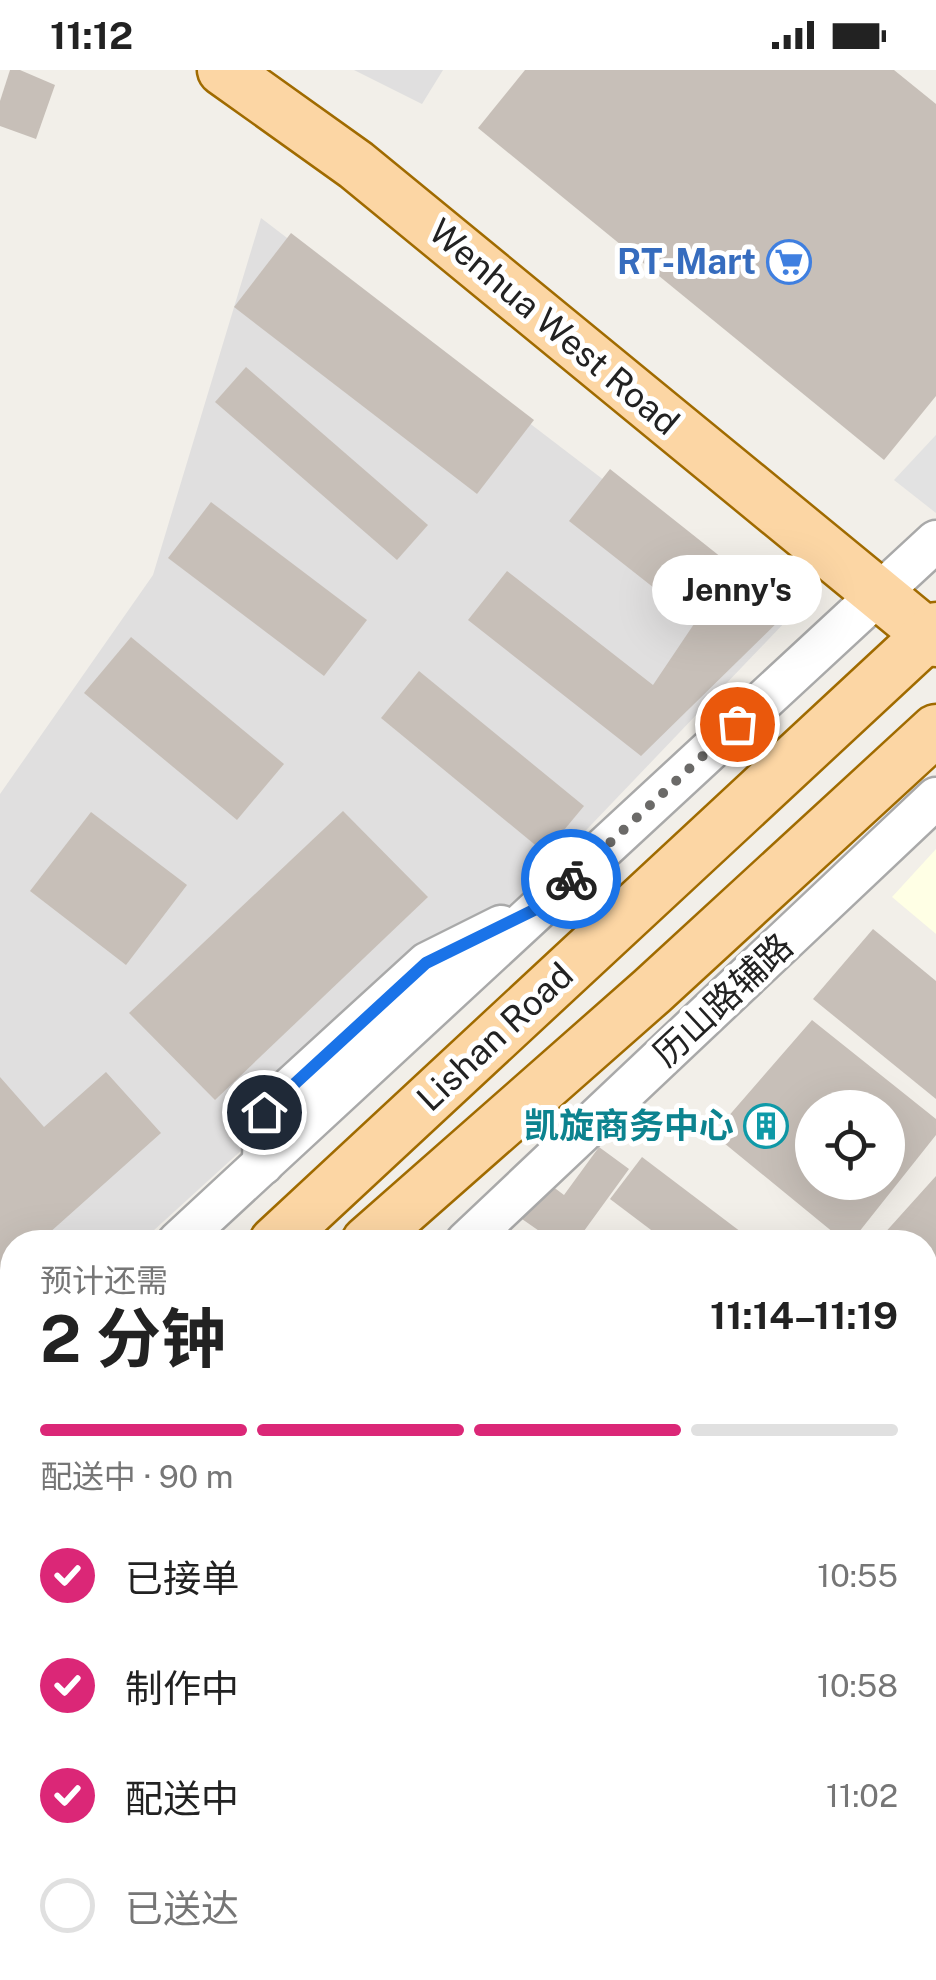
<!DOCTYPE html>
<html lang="zh">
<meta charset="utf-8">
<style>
body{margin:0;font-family:"Public Sans","Noto Sans SC",sans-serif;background:#f6f6f6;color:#222;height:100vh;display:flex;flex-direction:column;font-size:38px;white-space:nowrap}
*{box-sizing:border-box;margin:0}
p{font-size:32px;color:#767676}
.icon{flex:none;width:55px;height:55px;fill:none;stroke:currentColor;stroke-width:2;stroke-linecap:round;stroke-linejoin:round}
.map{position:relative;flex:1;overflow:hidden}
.details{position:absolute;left:0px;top:1160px;width:938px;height:750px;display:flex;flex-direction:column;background:#fff;border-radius:40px 40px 0 0;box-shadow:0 10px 40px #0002}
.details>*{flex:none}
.fabs{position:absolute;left:795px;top:1020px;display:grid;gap:20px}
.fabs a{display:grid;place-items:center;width:110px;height:110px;border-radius:50%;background:#fff;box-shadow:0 10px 40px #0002;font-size:50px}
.pin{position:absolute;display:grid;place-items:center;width:85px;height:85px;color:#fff;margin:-42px;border:5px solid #fff;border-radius:50%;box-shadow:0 2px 10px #0007}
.courier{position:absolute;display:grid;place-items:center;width:100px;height:100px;margin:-50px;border:8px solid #1a73e8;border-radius:50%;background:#fff;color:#222;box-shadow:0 2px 12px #0007}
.bubble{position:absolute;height:70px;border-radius:35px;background:#fff;box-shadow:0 10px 40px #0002;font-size:32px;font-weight:700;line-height:70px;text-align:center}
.overview em{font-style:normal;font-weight:700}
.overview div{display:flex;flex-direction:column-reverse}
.overview{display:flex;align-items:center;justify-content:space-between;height:170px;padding:0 40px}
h1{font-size:65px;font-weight:700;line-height:75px}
.bar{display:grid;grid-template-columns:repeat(4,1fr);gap:15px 10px;align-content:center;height:120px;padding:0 40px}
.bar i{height:12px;border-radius:8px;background:#e0e0e0}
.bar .active{background:#db2777}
.bar p{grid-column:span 4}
ol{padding:0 40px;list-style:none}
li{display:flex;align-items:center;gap:30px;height:110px}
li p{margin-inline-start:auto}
li .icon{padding:10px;border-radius:50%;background:#db2777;color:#fff;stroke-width:4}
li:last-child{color:#767676}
li i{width:55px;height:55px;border:5px solid #e0e0e0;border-radius:50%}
.status{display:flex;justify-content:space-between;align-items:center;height:70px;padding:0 50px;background:#fff;direction:ltr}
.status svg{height:28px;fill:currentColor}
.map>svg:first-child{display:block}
</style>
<div class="status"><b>11:12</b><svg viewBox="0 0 49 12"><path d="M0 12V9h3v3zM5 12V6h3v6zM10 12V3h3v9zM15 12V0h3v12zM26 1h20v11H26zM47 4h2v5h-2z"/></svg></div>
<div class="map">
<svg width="936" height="1910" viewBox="0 0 936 1910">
<rect width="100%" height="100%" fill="#f2efe9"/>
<g fill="#e0dfdf">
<path d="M354 0H443L422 34Z"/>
<path d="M261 148 787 550 548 800 141 1172H12V1291L0 1302V724L153 505Z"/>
</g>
<g fill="#ffffe5">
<path d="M936 779V864L892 827Z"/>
<path d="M12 1625V1898H925V1695L936 1681V1910H0V1637Z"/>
</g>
<path fill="#c7c7b4" d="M12 1625V1898H797L787 1910H0V1637Z"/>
<path fill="#e2e2e2" d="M936 365V443L894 410Z"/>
<g fill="#c7bfb8" fill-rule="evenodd">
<path d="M10 0H20L55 15 36 69 0 56V31Z"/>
<path d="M525 0H894L936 34V326L884 390 478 58Z"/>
<path d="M291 163 534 350 477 424 234 237Z"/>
<path d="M246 297 428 455 397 490 215 332Z"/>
<path d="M610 399 789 541 641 686 468 550 507 501 653 615 696 551 569 451Z"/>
<path d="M211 432 367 550 324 606 168 488Z"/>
<path d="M131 567 284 694 237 750 84 623Z"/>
<path d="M419 601 584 736 545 783 381 648Z"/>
<path d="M343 741 428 827 215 1030 129 943Z"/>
<path d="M91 742 187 815 126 895 30 821Z"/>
<path d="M873 859 936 911V1029L813 929Z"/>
<path d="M812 950 936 1049V1065L851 1172H845L713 1064ZM812 1038H888V1112H812Z"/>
<path d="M106 1002 161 1063 39 1172H12V1196L0 1207V1007L44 1057Z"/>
<path d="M599 1077 629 1099 576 1172H555L522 1149 548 1113 564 1125Z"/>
<path d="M642 1087 741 1162 733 1172H667L610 1129Z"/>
<path d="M936 1106V1212L925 1202V1172H889L882 1166Z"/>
<path d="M925 1229 936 1238V1347L925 1338Z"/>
<path d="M925 1470 936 1479V1598L925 1590Z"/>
</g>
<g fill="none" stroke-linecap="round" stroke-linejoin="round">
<g stroke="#a9a9a9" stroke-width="45">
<g id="minor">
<path d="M263 1094 264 1042 427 893 501 856"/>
<path d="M178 1172 936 471"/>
<path d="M466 1172 936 728"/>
<path d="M0 1337 12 1326"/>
<path d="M925 1422 936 1431"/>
<path d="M0 1602 12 1590"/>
<path d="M925 1673 936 1659"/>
<path d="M925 1830 936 1817"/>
<path d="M861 1910 871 1898"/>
</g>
</g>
<g stroke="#a06b00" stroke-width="55">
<g id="major">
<path d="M223 0 356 95 936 571"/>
<path d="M275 1172 936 558"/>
<path d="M367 1172 652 921 936 660"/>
<path d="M0 1429 12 1417"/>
<path d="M0 1504 12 1493"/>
</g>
</g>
<use href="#minor" stroke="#fff" stroke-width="40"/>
<use href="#major" stroke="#fcd6a4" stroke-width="50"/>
</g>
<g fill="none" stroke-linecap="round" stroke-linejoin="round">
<path stroke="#6b6a68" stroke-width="10" stroke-dasharray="0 18" d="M571 809 737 654"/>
<path stroke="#1a73e8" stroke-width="12" d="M264 1042 426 893 540 837 571 809"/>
</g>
<defs>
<g id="supermarket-ring" transform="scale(2.25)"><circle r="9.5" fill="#fff" stroke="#3f7fe0" stroke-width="1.5"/><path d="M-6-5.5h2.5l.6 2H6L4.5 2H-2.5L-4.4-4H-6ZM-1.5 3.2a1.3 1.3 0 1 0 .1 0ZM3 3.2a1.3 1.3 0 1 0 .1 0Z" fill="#3f7fe0"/></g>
<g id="building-ring" transform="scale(2.25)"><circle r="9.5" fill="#fff" stroke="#0f9aa8" stroke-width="1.5"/><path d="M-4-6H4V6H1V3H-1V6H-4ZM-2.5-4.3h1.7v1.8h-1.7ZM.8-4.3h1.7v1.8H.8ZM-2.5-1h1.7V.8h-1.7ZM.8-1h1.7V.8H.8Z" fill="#0f9aa8"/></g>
</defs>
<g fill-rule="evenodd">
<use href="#supermarket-ring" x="789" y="192"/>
<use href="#building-ring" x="766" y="1056"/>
</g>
<g text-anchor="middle" stroke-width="10" stroke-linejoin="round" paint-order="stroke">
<g font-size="35" font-weight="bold" fill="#366cbe" stroke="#fff" text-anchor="end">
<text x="756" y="204">RT-Mart</text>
</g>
<g font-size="35" fill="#222" stroke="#fff">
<text transform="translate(554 257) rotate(40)" y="12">Wenhua West Road</text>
<text transform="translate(723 930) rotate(-43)" y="12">历山路辅路</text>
<text transform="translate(495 967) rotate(-43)" y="12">Lishan Road</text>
</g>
<g font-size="35" font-weight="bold" fill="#0d838f" stroke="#fff" text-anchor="end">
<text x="734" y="1068">凯旋商务中心</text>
</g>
</g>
</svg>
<div class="fabs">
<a><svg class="icon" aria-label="locate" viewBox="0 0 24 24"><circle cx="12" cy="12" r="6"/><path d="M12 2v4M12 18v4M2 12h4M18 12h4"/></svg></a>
</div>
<div class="pin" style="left:737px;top:654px;background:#ea580c"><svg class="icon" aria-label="bag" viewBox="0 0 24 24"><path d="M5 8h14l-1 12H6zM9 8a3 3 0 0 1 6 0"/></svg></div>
<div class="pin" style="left:264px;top:1042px;background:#1f2937"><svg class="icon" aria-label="home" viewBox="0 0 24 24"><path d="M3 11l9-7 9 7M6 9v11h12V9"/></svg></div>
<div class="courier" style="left:571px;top:809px"><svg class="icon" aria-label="bike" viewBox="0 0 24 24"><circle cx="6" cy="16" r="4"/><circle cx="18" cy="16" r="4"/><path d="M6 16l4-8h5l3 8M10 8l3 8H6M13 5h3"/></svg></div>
<div class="bubble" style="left:652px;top:485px;width:170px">Jenny's</div>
<section class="details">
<div class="overview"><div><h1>2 分钟</h1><p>预计还需</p></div><em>11:14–11:19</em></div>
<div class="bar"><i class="active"></i><i class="active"></i><i class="active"></i><i></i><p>配送中 · 90 m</p></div>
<ol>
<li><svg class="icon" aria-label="check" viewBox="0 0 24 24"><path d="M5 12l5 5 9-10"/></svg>已接单<p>10:55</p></li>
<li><svg class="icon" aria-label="check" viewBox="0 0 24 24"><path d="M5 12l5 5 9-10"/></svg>制作中<p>10:58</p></li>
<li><svg class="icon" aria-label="check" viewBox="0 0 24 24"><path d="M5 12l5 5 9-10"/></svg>配送中<p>11:02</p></li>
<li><i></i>已送达</li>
</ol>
</section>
</div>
